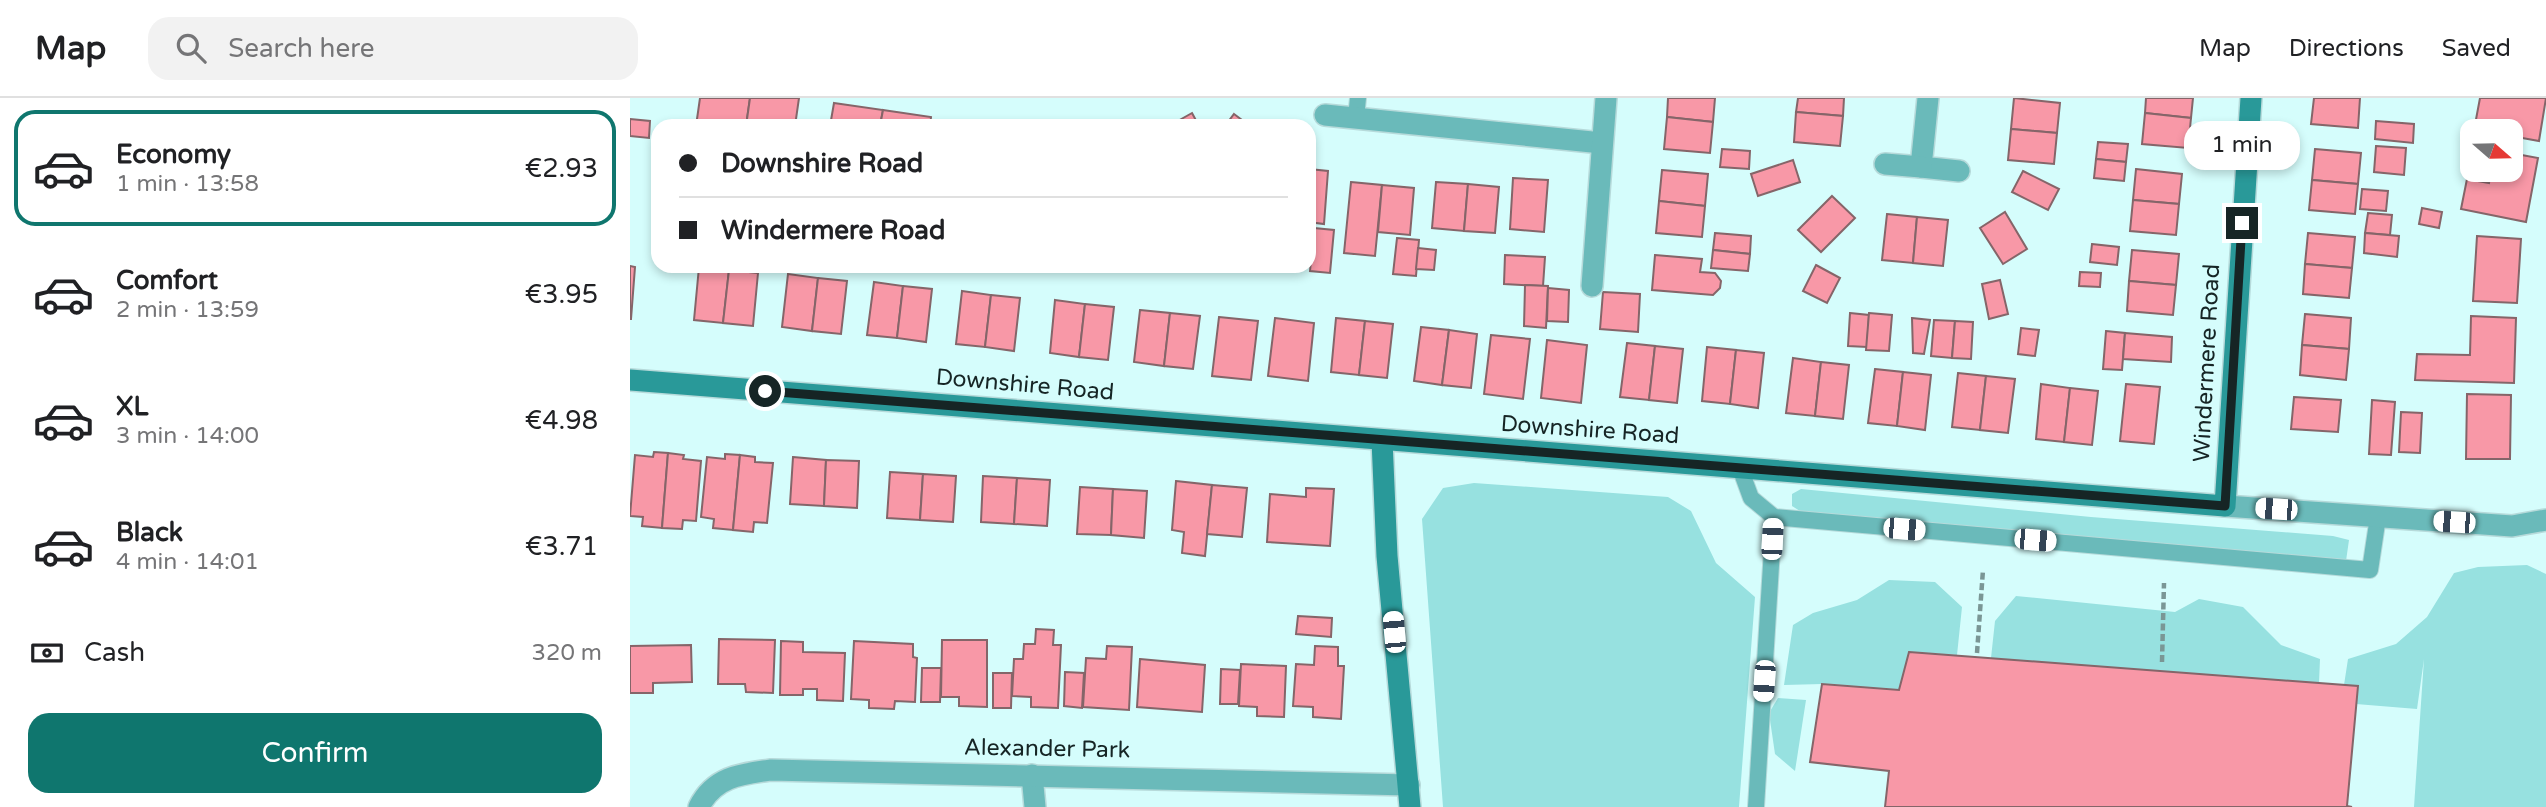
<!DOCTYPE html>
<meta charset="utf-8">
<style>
:root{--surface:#fff;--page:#f2f2f2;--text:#202124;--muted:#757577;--line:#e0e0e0;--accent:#0f766e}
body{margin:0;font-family:"Varela Round",sans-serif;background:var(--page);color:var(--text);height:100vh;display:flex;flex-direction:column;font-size:26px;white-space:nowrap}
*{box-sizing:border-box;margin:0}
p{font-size:23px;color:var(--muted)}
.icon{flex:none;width:38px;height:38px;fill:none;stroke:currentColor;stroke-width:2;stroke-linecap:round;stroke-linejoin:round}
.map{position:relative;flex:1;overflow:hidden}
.sheet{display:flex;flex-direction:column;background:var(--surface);width:630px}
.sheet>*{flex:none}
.hud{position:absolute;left:21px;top:21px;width:665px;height:154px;border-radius:21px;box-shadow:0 4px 10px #0003;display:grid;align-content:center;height:154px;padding:0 28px;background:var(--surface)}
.needle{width:46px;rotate:110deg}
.buttons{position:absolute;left:1830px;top:21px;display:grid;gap:14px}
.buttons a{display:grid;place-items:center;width:63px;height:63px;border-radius:14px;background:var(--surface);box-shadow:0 4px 10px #0003;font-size:35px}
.end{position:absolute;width:32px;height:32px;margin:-16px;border:9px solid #162525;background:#fff;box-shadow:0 0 0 4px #fff}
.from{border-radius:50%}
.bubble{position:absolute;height:49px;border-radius:21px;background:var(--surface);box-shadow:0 4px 10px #0003;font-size:23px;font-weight:600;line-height:49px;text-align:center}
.car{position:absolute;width:21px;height:42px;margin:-21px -10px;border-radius:9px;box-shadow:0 0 5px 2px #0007;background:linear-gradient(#fff 24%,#345 0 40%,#fff 0 76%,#345 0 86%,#fff 0)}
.hud b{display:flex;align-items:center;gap:24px;height:66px;font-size:26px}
.hud b+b{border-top:2px solid var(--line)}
.hud i{width:18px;height:18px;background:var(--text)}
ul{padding:12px 0 0;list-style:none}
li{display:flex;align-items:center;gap:21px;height:116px;margin:0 14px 10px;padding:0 14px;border:4px solid transparent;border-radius:21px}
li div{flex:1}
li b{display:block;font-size:26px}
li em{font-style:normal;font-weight:600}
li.active{border-color:var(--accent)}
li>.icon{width:63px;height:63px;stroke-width:1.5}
.pay{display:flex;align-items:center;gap:18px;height:77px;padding:0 28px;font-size:26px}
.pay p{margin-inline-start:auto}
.cta{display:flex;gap:14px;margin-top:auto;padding:14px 28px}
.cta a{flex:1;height:80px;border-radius:21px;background:var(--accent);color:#fff;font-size:28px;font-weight:600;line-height:80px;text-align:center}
header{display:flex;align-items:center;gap:42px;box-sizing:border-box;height:98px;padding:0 35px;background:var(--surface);border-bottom:2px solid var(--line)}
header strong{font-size:33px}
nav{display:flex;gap:38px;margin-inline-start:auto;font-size:24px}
.search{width:490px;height:63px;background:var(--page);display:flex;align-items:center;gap:18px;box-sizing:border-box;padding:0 24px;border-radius:21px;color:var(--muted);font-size:26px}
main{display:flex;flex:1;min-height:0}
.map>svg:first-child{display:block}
</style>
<header>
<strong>Map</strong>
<div class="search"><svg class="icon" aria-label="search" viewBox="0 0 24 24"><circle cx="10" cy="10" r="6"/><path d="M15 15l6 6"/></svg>Search here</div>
<nav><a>Map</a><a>Directions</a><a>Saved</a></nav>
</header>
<main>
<section class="sheet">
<ul>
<li class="active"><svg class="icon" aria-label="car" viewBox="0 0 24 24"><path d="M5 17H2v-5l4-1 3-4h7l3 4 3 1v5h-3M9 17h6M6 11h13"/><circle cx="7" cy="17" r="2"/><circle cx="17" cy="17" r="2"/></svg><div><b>Economy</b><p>1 min · 13:58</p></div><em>€2.93</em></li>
<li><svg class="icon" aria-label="car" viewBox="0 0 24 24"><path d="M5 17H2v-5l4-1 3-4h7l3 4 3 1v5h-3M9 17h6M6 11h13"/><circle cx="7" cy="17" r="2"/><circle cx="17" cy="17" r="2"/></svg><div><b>Comfort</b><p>2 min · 13:59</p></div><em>€3.95</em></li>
<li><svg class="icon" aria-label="car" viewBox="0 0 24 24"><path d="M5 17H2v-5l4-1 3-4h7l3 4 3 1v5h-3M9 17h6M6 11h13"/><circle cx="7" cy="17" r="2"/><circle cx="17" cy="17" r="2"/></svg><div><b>XL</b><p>3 min · 14:00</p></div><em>€4.98</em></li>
<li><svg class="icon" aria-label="car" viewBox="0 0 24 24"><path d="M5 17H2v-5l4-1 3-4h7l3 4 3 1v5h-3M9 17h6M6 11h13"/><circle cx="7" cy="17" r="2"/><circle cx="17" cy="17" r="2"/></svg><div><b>Black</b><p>4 min · 14:01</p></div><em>€3.71</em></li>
</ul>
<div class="pay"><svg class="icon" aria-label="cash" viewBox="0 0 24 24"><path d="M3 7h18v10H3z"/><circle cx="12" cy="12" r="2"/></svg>Cash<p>320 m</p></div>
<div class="cta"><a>Confirm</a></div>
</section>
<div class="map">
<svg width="1916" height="709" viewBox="0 0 1916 709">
<rect width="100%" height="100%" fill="#d5fdfc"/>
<!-- green -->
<g fill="#97e1e0">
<path d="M844,385L1038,399L1061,413L1086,465L1125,499L1109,709H813L792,421L813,390Z"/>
<path d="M1171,391L1461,419L1703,438L1719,442L1716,463L1173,415L1162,408V396Z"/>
<path d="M1897,467L1916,476V709H1784L1794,561L1787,611L1726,606L1728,588L1714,587L1718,561L1766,546L1797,519L1824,475L1848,469Z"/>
<path d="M1259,482L1305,484L1332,509L1327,557L1279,554L1269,592L1192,586L1154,587L1163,527L1183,515L1227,502Z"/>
<path d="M1386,498L1545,514L1569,501L1613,509L1651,547L1690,561L1689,585L1361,560L1365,523Z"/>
<path d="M1148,600L1176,602L1165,673L1145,656L1139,615Z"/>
</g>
<!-- building -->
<g fill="#f898a7" stroke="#856569" stroke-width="2">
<path d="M70,0H120L116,28H66Z"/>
<path d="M120,0H169L165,28H116Z"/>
<path d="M1038,0H1085L1083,24L1037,19Z"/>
<path d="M1168,0H1214L1213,18L1166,14Z"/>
<path d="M1384,0L1430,5L1427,35L1381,31Z"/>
<path d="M1516,0H1563L1561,20L1515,15Z"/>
<path d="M1684,0H1730L1728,30L1681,26Z"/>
<path d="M1850,0H1916L1909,43L1881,38V33L1844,32Z"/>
<path d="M204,5L253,12L250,28H200Z"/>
<path d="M253,12L301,19L300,28H250Z"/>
<path d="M1166,14L1213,18L1210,48L1164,44Z"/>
<path d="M562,15L569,28H539Z"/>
<path d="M1515,15L1561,20L1558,50L1512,46Z"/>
<path d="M604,16L620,28H595Z"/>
<path d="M1037,19L1083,24L1080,55L1034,51Z"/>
<path d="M0,21L20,23L19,40L0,38Z"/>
<path d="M1746,23L1784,26L1783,45L1745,41Z"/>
<path d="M1381,31L1427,35L1424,66L1378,62Z"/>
<path d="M1468,44L1498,46L1496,64L1466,61Z"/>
<path d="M1746,48L1776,50L1774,77L1744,74Z"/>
<path d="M1092,51L1120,53L1119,71L1090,69Z"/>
<path d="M1685,51L1731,55L1728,86L1682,82Z"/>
<path d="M1881,55L1908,60L1896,124L1831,111L1837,81L1859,85L1861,72H1881Z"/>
<path d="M1466,61L1496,64L1494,83L1464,80Z"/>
<path d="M1163,62L1170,84L1128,98L1121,76Z"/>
<path d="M679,71L698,73L694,126L679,124Z"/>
<path d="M1506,71L1552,76L1549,106L1503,102Z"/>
<path d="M1032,72L1078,76L1075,108L1029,103Z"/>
<path d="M1393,73L1429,91L1418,112L1382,94Z"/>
<path d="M883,80L918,82L914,134L880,131Z"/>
<path d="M1682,82L1728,86L1725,116L1679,112Z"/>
<path d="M721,84L752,87L745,158L714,155Z"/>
<path d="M806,84L838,86L834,133L802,130Z"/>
<path d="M838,86L869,89L865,135L834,133Z"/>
<path d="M752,87L784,90L780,137L748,134Z"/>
<path d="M1732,91L1758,93L1756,113L1730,111Z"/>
<path d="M1202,98L1225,120L1191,154L1168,132Z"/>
<path d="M1503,102L1549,106L1546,137L1500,133Z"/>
<path d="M1029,103L1075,108L1072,139L1026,135Z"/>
<path d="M1792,110L1812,114L1809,130L1789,126Z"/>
<path d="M1375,114L1397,151L1373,166L1350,130Z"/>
<path d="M1738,115L1762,117L1760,137L1735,135Z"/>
<path d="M1257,116L1287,119L1283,165L1252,162Z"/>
<path d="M1287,119L1318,122L1313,168L1283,165Z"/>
<path d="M684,130L704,132L700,175L680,173Z"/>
<path d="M1085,135L1121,138L1120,156L1083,152Z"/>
<path d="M1678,135L1725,139L1722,170L1675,166Z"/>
<path d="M1735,135L1769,138L1767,159L1734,155Z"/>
<path d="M1847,138L1891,141L1887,205L1843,203Z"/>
<path d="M767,140L789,142L786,178L763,176Z"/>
<path d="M1462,146L1489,149L1487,167L1460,164Z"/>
<path d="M788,150L806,152L804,172L786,171Z"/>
<path d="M1083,152L1120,156L1118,173L1081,170Z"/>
<path d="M1502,152L1549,156L1546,187L1499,183Z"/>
<path d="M875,157L915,159L913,188L874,186Z"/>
<path d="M1025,157L1072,161L1070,174L1085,175L1091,183L1090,190L1083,197L1022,192Z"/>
<path d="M1675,166L1722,170L1719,200L1673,196Z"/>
<path d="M1186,167L1210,180L1197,205L1173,193Z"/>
<path d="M0,168L5,169L1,221H0Z"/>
<path d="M69,169L99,172L93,225L64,222Z"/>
<path d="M99,172L128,175L123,228L93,225Z"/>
<path d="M1450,174L1471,175L1470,189L1449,188Z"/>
<path d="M158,176L188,180L182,233L152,229Z"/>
<path d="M188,180L217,183L211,236L182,233Z"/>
<path d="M1370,182L1378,216L1359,221L1352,186Z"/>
<path d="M1499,183L1546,187L1543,217L1497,213Z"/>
<path d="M244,184L273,188L267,240L237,237Z"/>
<path d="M895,187L918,188L916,230L894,228Z"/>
<path d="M273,188L302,191L296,244L267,240Z"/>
<path d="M918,190L939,192L938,224L917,223Z"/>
<path d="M332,193L361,197L355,249L326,246Z"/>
<path d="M973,194L1010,196L1008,234L970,231Z"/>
<path d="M361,197L390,200L384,253L355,249Z"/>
<path d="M425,202L455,206L449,259L420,255Z"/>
<path d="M455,206L484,209L478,262L449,259Z"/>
<path d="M510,212L540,215L534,268L504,264Z"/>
<path d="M540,215L570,218L563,271L534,268Z"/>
<path d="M1220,215L1239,217L1237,249L1218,248Z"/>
<path d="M1239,215L1262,217L1259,253L1236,252Z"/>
<path d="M1675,216L1721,220L1719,251L1672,247Z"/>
<path d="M1841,218L1886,220L1884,285L1785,282L1787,256L1840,257Z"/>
<path d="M589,219L628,223L621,282L582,278Z"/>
<path d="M645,220L684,225L678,283L638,278Z"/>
<path d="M706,220L735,223L729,277L701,274Z"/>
<path d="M1282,220L1300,222L1294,256L1283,255Z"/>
<path d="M1304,222L1325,223L1322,260L1301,258Z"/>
<path d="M735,223L763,226L757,280L729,277Z"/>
<path d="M1325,223L1343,224L1341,261L1322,260Z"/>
<path d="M791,229L819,232L812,287L784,283Z"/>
<path d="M1391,230L1409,232L1405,258L1388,256Z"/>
<path d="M819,232L847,236L841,290L812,287Z"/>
<path d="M1476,233L1495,235L1492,272L1473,271Z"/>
<path d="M1495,235L1542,239L1541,264L1493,261Z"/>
<path d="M861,237L900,241L893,301L854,296Z"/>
<path d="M917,242L957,247L951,305L911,300Z"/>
<path d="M997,245L1025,248L1019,302L990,299Z"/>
<path d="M1672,247L1719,251L1716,282L1670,277Z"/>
<path d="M1025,248L1053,251L1047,305L1019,302Z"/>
<path d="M1077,249L1106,252L1100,306L1072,303Z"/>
<path d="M1106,252L1134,255L1128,310L1100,306Z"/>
<path d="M1163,260L1191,264L1185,318L1156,315Z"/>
<path d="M1191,264L1219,267L1213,321L1185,318Z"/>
<path d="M1245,271L1273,274L1267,328L1238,325Z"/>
<path d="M1273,274L1301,277L1295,332L1267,328Z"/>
<path d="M1328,275L1356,278L1350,332L1322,329Z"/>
<path d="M1356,278L1385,281L1378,335L1350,332Z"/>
<path d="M1411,286L1440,290L1434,344L1406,341Z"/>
<path d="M1496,286L1530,289L1524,346L1490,343Z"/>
<path d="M1440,290L1468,293L1462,347L1434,344Z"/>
<path d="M1837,296L1881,297L1880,361H1836Z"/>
<path d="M1664,299L1711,302L1708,334L1661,331Z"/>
<path d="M1742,302L1765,304L1761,357L1739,356Z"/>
<path d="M1771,314L1792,315L1790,355L1769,354Z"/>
<path d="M24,354L38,355L32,430L12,428L13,419L0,418L5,357L23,359Z"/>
<path d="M38,355L54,357L53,361L71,363L66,423L53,422L52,431L32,430Z"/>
<path d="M95,356L110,357L103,432L83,430L84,421L71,419L77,359L95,361Z"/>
<path d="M110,357L125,359V364L143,365L137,425L124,424L123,434L103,432Z"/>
<path d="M163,359L196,362L194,408L160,406Z"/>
<path d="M196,362L229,363L227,410L194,408Z"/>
<path d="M260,374L293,376L290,422L257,420Z"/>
<path d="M293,376L326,378L323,424L290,422Z"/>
<path d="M353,378L387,380L384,426L351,424Z"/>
<path d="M387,380L420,382L417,428L384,426Z"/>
<path d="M546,383L582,387L575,458L552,455L554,434L542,432Z"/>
<path d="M582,387L617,390L612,439L577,436Z"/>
<path d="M450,389L483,391L481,437L447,436Z"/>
<path d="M676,390L704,391L700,448L637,444L640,396L676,399Z"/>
<path d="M483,391L517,393L514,440L481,437Z"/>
<path d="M668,518L702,520L701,539L666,536Z"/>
<path d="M406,531L424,532L423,547H431L428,610L401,609V599L382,598L384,561H393L394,546H405Z"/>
<path d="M89,541L145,542L143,595L116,594L115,586H88Z"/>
<path d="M312,542H357V609L329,608V599H311Z"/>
<path d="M151,543L173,544V554L215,555L213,603L187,602V591H173V597H150Z"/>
<path d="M224,543L283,546V559L287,560L285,604L265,603L264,611L239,610V602L221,601Z"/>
<path d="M61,547L62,584L23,585V595H0V548Z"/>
<path d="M477,548L502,549L499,612L453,609L456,560L476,561Z"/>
<path d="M685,548L708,549V568H714L711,621L683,619V609L663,608L666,566L684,567Z"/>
<path d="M1279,554L1728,588L1717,708L1722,709H1255L1259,673L1180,664L1192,586L1269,592Z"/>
<path d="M510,561L575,567L572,614L507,609Z"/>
<path d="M611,566L656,568L654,619L627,618V609L609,608Z"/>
<path d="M292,570H311L310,604H291Z"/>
<path d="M591,571L610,572L608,606H590Z"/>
<path d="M435,574L454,575L452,610L434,608Z"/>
<path d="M363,575H382L381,610H363Z"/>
</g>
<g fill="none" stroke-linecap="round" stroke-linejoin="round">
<defs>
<g id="lane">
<path d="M726,20L728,0"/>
<path d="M1110,370L1121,400L1144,419L1740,472L1748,419"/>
<path d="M1126,709L1144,419"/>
</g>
<g id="street">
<path d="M1298,0L1291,69L1329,73"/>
<path d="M695,17L972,45"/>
<path d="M1255,66L1291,69"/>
<path d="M962,188L976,0"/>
<path d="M1595,408L1882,428L1916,422"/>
<path d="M402,677L405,709"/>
<path d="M69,709C84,679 110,676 141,672L779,687"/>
</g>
<g id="secondary">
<path d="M0,282L1595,408L1621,0"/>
<path d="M752,342L757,458L780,709"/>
</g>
</defs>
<!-- lane casing -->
<use href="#lane" stroke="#b6dada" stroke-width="18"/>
<!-- street casing -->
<use href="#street" stroke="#b6dada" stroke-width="24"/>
<!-- secondary casing -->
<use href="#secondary" stroke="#b6dada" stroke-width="24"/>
<!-- path -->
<g stroke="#7a9695" stroke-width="4.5" stroke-dasharray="7 3.5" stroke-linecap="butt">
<path d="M1347,555L1353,472"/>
<path d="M1532,564L1534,485"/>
</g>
<!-- lane -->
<use href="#lane" stroke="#6ababa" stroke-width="16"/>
<!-- street -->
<use href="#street" stroke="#6ababa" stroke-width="21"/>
<!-- secondary -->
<use href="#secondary" stroke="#299999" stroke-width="21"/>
</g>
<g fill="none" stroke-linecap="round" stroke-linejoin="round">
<!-- route -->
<path stroke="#162525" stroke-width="9" d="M135,293L1595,408L1612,125"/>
</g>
<g text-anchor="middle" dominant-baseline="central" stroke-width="6" stroke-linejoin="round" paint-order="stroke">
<!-- street labels -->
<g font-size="23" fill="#162525" stroke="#d5fdfc">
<text transform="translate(1577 265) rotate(-87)">Windermere Road</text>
<text transform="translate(395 287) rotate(5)">Downshire Road</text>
<text transform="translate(960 332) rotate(4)">Downshire Road</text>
<text transform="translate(417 651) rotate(1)">Alexander Park</text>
</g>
</g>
</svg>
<div class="buttons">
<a><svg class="needle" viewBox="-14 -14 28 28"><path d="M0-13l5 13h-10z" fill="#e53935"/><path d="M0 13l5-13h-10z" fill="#757577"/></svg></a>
</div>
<i class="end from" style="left:135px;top:293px"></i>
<i class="end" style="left:1612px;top:125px"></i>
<div class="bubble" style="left:1554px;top:23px;width:116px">1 min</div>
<i class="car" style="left:1646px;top:411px;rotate:274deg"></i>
<i class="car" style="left:1824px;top:424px;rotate:274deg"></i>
<i class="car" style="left:1274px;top:431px;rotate:95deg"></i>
<i class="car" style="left:1142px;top:441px;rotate:3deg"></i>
<i class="car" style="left:1405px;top:442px;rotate:95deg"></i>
<i class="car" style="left:764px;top:534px;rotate:355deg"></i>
<i class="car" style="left:1134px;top:583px;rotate:184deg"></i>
<div class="hud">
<b><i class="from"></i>Downshire Road</b>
<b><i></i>Windermere Road</b>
</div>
</div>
</main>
